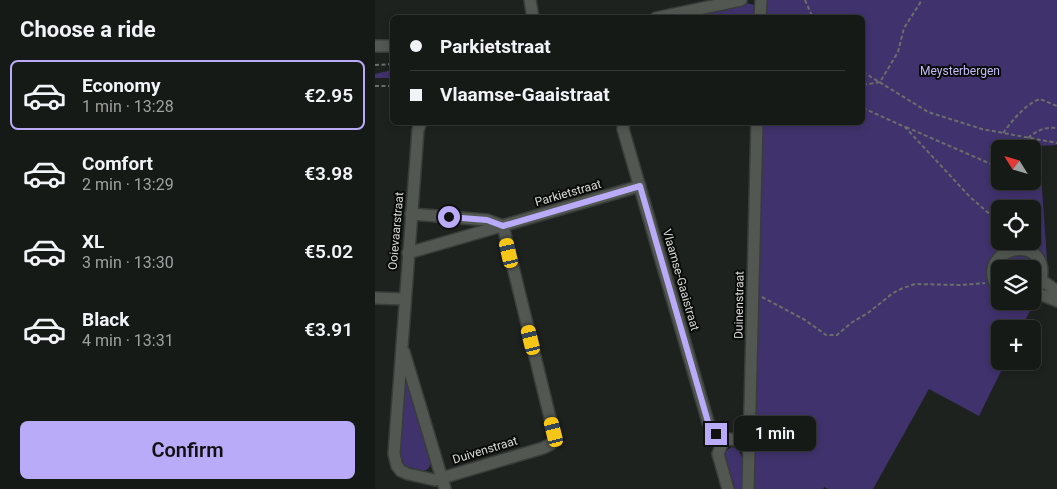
<!DOCTYPE html>
<meta charset="utf-8">
<style>
:root{--surface:#161a16;--page:#1f231f;--text:#f1f3f6;--muted:#9ea1a1;--line:#353835;--accent:#b9abf7}
body{margin:0;font-family:Roboto,sans-serif;background:var(--page);color:var(--text);height:100vh;display:flex;flex-direction:column;font-size:19px;white-space:nowrap}
*{box-sizing:border-box;margin:0}
p{font-size:16px;color:var(--muted)}
.icon{flex:none;width:28px;height:28px;fill:none;stroke:currentColor;stroke-width:2;stroke-linecap:round;stroke-linejoin:round}
.map{position:relative;flex:1;overflow:hidden}
.panel{display:flex;flex-direction:column;background:var(--surface);width:375px}
.panel>*{flex:none}
.guide{position:absolute;left:15px;top:15px;width:475px;height:110px;border-radius:8px;box-shadow:0 2px 8px #0003,0 0 0 1px var(--line);display:grid;align-content:center;height:110px;padding:0 20px;background:var(--surface)}
.needle{width:32px;rotate:307deg}
.tools{position:absolute;left:616px;top:140px;display:grid;gap:10px}
.tools a{display:grid;place-items:center;width:50px;height:50px;border-radius:8px;background:var(--surface);box-shadow:0 2px 8px #0003,0 0 0 1px var(--line);font-size:25px}
.end{position:absolute;width:22px;height:22px;margin:-11px;border:6px solid #b9abf7;background:#111;box-shadow:0 0 0 2px #111}
.from{border-radius:50%}
.bubble{position:absolute;height:35px;border-radius:8px;background:var(--surface);box-shadow:0 2px 8px #0003,0 0 0 1px var(--line);font-size:16px;font-weight:600;line-height:35px;text-align:center}
.car{position:absolute;width:15px;height:30px;margin:-15px -8px;border-radius:6px;box-shadow:0 0 4px 1px #0007;background:linear-gradient(#f5c518 24%,#345 0 40%,#f5c518 0 76%,#345 0 86%,#f5c518 0)}
.guide b{display:flex;align-items:center;gap:18px;height:48px;font-size:19px}
.guide b+b{border-top:1px solid var(--line)}
.guide i{width:12px;height:12px;background:var(--text)}
ul{padding:0;list-style:none}
li{display:flex;align-items:center;gap:15px;height:70px;margin:0 10px 8px;padding:0 10px;border:2px solid transparent;border-radius:8px}
li div{flex:1}
li b{display:block;font-size:19px}
li em{font-style:normal;font-weight:600}
li.current{border-color:var(--accent)}
li>.icon{width:45px;height:45px;stroke-width:1.5}
h2{padding:0 20px;font-size:22px;line-height:60px}
.cta{display:flex;gap:10px;margin-top:auto;padding:10px 20px}
.cta a{flex:1;height:58px;border-radius:8px;background:var(--accent);color:#111;font-size:20px;font-weight:600;line-height:58px;text-align:center}
main{display:flex;flex:1;min-height:0}
.map>svg:first-child{display:block}
</style>
<main>
<section class="panel">
<h2>Choose a ride</h2>
<ul>
<li class="current"><svg class="icon" aria-label="car" viewBox="0 0 24 24"><path d="M5 17H2v-5l4-1 3-4h7l3 4 3 1v5h-3M9 17h6M6 11h13"/><circle cx="7" cy="17" r="2"/><circle cx="17" cy="17" r="2"/></svg><div><b>Economy</b><p>1 min · 13:28</p></div><em>€2.95</em></li>
<li><svg class="icon" aria-label="car" viewBox="0 0 24 24"><path d="M5 17H2v-5l4-1 3-4h7l3 4 3 1v5h-3M9 17h6M6 11h13"/><circle cx="7" cy="17" r="2"/><circle cx="17" cy="17" r="2"/></svg><div><b>Comfort</b><p>2 min · 13:29</p></div><em>€3.98</em></li>
<li><svg class="icon" aria-label="car" viewBox="0 0 24 24"><path d="M5 17H2v-5l4-1 3-4h7l3 4 3 1v5h-3M9 17h6M6 11h13"/><circle cx="7" cy="17" r="2"/><circle cx="17" cy="17" r="2"/></svg><div><b>XL</b><p>3 min · 13:30</p></div><em>€5.02</em></li>
<li><svg class="icon" aria-label="car" viewBox="0 0 24 24"><path d="M5 17H2v-5l4-1 3-4h7l3 4 3 1v5h-3M9 17h6M6 11h13"/><circle cx="7" cy="17" r="2"/><circle cx="17" cy="17" r="2"/></svg><div><b>Black</b><p>4 min · 13:31</p></div><em>€3.91</em></li>
</ul>
<div class="cta"><a>Confirm</a></div>
</section>
<div class="map">
<svg width="682" height="489" viewBox="0 0 682 489">
<rect width="100%" height="100%" fill="#1e221e"/>
<!-- green -->
<g fill="#40326c" fill-rule="evenodd">
<path d="M391,0H682V145L664,146L673,274L646,329H625V361H631L604,416L554,389L498,489H453L449,487L448,489H379L382,299L388,123L488,122V18L391,17ZM625,149H658V181H625ZM625,209H658V241H625ZM625,269H658V301H625Z"/>
<path d="M371,3L379,5V17L310,18Z"/>
<path d="M17,70V78H0V74Z"/>
<path d="M32,376L56,461C55,476 39,471 28,467L22,455L29,377Z"/>
<path d="M357,447C373,451 367,476 367,489H358L350,457L351,451Z"/>
</g>
<g fill="none" stroke-linecap="round" stroke-linejoin="round">
<defs>
<g id="minor">
<path d="M155,0L158,18"/>
<path d="M281,18L366,0"/>
<path d="M385,18L386,0"/>
<path d="M0,46H18"/>
<path d="M46,122L43,130L19,454L22,466L26,471L33,474L60,480L168,448L176,444L180,438L128,226"/>
<path d="M249,122L248,129L333,422C343,441 355,440 375,440"/>
<path d="M36,214L112,220L128,226"/>
<path d="M33,253L265,186"/>
<path d="M666,280L682,291"/>
<path d="M625,291C595,253 666,230 667,272C667,281 664,287 658,293"/>
<path d="M659,292L682,301"/>
<path d="M0,298L29,299"/>
<path d="M29,352L70,489"/>
<path d="M349,439L343,454L353,489"/>
<path d="M373,489L382,122"/>
</g>
</defs>
<!-- minor casing -->
<use href="#minor" stroke="#393d39" stroke-width="14"/>
<!-- path -->
<g stroke="#6b6e6b" stroke-width="2" stroke-dasharray="4 2.5" stroke-linecap="butt">
<path d="M430,0L438,18"/>
<path d="M0,65L18,64"/>
<path d="M488,72L553,112L607,129L682,143"/>
<path d="M488,85L505,82L523,52L529,28L547,0"/>
<path d="M0,86H18"/>
<path d="M488,108L530,127L595,197L625,223"/>
<path d="M531,127L625,168"/>
<path d="M628,133C638,120 649,105 665,99L682,106"/>
<path d="M653,138C662,130 670,127 682,128"/>
<path d="M658,181L663,183"/>
<path d="M387,297L430,320L451,335H462L476,323L493,313L518,293L528,288L540,284L585,285L610,283"/>
</g>
<!-- minor -->
<use href="#minor" stroke="#525752" stroke-width="11"/>
</g>
<g fill="none" stroke-linecap="round" stroke-linejoin="round">
<!-- route -->
<path stroke="#b9abf7" stroke-width="6" d="M74,217L112,220L128,226L265,186L333,422L341,434"/>
</g>
<g text-anchor="middle" dominant-baseline="central" stroke-width="4" stroke-linejoin="round" paint-order="stroke">
<!-- park labels -->
<g font-size="12" fill="#c5baf9" stroke="#090b09">
<text x="585" y="71">Meysterbergen</text>
</g>
<!-- street labels -->
<g font-size="12" fill="#d6d9d6" stroke="#090b09">
<text transform="translate(193 193) rotate(-16)">Parkietstraat</text>
<text transform="translate(21 231) rotate(-85)">Ooievaarstraat</text>
<text transform="translate(306 280) rotate(74)">Vlaamse-Gaaistraat</text>
<text transform="translate(364 305) rotate(-89)">Duinenstraat</text>
<text transform="translate(110 450) rotate(-17)">Duivenstraat</text>
</g>
</g>
</svg>
<div class="tools">
<a><svg class="needle" viewBox="-14 -14 28 28"><path d="M0-13l5 13h-10z" fill="#e53935"/><path d="M0 13l5-13h-10z" fill="#9ea1a1"/></svg></a>
<a><svg class="icon" aria-label="locate" viewBox="0 0 24 24"><circle cx="12" cy="12" r="6"/><path d="M12 2v4M12 18v4M2 12h4M18 12h4"/></svg></a>
<a><svg class="icon" aria-label="layers" viewBox="0 0 24 24"><path d="M12 4l9 5-9 5-9-5zM3 14l9 5 9-5"/></svg></a>
<a>+</a>
</div>
<i class="end from" style="left:74px;top:217px"></i>
<i class="end" style="left:341px;top:434px"></i>
<div class="bubble" style="left:359px;top:416px;width:82px">1 min</div>
<i class="car" style="left:134px;top:253px;rotate:347deg"></i>
<i class="car" style="left:156px;top:340px;rotate:346deg"></i>
<i class="car" style="left:179px;top:432px;rotate:346deg"></i>
<div class="guide">
<b><i class="from"></i>Parkietstraat</b>
<b><i></i>Vlaamse-Gaaistraat</b>
</div>
</div>
</main>
